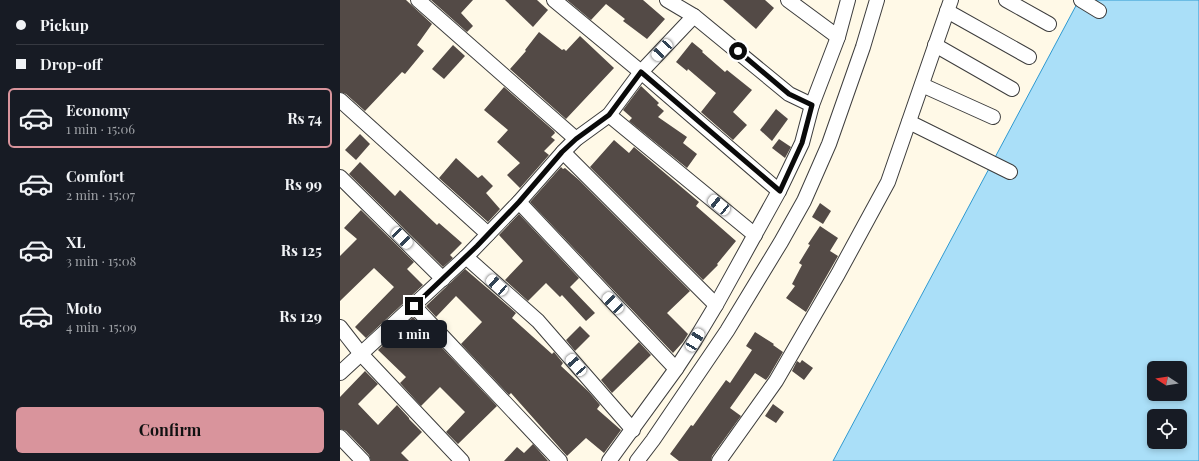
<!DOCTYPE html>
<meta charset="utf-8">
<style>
:root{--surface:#171b24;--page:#20242c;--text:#f1f3f6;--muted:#9ea1a6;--line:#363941;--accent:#d9949c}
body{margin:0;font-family:"Playfair Display",serif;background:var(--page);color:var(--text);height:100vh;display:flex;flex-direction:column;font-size:15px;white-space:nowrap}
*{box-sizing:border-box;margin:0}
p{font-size:13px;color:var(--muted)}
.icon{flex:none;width:22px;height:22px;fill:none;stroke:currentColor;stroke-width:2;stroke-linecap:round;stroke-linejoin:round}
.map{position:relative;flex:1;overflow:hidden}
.drawer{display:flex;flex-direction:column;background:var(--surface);width:340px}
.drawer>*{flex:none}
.top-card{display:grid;align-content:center;height:88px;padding:0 16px;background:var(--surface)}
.needle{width:26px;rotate:282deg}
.tools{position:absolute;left:807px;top:361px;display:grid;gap:8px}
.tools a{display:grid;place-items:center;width:40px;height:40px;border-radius:6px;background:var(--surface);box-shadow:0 2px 6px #0003;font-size:20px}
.end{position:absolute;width:18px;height:18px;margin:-9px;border:5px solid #0a0a0a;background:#fff;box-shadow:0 0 0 2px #fff}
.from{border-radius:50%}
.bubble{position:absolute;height:28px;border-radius:6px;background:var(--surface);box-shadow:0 2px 6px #0003;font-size:13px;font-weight:700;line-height:28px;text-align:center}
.car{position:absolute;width:12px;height:24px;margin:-12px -6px;border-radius:5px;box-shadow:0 0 3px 1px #0007;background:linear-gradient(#fff 24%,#345 0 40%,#fff 0 76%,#345 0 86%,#fff 0)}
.top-card b{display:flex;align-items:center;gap:14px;height:38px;font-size:15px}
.top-card b+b{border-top:1px solid var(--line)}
.top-card i{width:10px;height:10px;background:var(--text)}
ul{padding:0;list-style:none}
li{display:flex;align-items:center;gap:12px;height:60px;margin:0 8px 6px;padding:0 8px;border:2px solid transparent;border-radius:6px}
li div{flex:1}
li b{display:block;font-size:15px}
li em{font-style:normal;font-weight:700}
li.on{border-color:var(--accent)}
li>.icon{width:36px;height:36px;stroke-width:1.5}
.primary-button{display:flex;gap:8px;margin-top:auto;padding:8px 16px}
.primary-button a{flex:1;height:46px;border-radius:6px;background:var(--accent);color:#111;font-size:16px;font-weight:700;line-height:46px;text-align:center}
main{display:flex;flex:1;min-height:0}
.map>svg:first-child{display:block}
</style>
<main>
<section class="drawer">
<div class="top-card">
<b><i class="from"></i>Pickup</b>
<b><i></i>Drop-off</b>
</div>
<ul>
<li class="on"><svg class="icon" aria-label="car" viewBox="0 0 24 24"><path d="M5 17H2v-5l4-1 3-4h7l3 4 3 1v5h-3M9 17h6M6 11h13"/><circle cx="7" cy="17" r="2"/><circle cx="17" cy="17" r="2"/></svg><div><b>Economy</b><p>1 min · 15:06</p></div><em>Rs 74</em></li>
<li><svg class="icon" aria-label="car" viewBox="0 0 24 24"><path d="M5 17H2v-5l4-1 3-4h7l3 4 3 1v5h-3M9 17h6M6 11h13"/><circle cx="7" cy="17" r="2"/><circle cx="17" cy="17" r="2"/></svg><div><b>Comfort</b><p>2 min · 15:07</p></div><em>Rs 99</em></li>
<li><svg class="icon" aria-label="car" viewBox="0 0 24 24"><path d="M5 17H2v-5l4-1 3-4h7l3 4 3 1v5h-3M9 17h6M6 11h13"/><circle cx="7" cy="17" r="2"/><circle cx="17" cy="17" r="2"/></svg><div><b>XL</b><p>3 min · 15:08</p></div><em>Rs 125</em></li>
<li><svg class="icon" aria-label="car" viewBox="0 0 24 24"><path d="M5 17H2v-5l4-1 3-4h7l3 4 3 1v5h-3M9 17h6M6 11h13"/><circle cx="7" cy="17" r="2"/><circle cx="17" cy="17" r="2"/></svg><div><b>Moto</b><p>4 min · 15:09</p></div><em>Rs 129</em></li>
</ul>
<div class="primary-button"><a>Confirm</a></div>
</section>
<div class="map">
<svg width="859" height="461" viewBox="0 0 859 461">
<rect width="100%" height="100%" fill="#fff9e7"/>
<!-- water -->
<path fill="#aadff8" stroke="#2f99d0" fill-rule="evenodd" d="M739,0H859V461H493ZM814,368H840V394H814ZM814,416H840V442H814Z"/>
<!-- building -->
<g fill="#534a46">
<path d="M0,0H66L92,24L77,45L84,51L65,74L62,72L25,111L6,94L0,92Z"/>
<path d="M91,0H133L121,13L133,26L127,32Z"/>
<path d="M165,0H197L208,10L193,27Z"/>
<path d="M227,0H303L325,19L307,39L283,21L285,19L266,4L251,20Z"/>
<path d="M383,0H425L434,8L416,29Z"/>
<path d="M199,32L222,50L224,49L226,51L240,36L274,68L226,119L170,69L186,51L185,50Z"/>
<path d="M352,42L363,51L362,52L385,72L387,70L412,90L393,112L407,125L393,140L361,112L376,93L348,69L347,71L336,62Z"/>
<path d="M113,45L125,56L104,79L92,69Z"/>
<path d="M301,86L319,103L317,105L324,111L318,117L347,137L343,143L357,154L347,168L289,121L292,118L283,110Z"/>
<path d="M164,87L214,131L215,133L211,137L215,140L204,151L209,155L180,188L167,175L180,163L157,142L168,130L144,110Z"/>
<path d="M436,109L448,119L432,141L420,130Z"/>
<path d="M20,134L30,144L16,160L5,150Z"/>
<path d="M439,139L451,147L445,158L432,148Z"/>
<path d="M274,140L289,153L294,147L359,202L356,206L396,241L377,264L378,265L363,280L250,167Z"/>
<path d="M116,158L138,178L142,175L153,186L146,193L160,209L148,222L99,178Z"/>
<path d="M20,162L55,196L60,190L97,225L99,223L122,243L110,255L113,258L103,267L9,174Z"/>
<path d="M221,167L223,169L225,168L239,180L350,291L327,313L348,334L343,342L333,353L190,202Z"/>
<path d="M480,203L491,211L483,224L472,217Z"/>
<path d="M21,210L74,262L67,269L83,285L26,338L15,327L54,287L34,268L0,301V256L17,239L4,228Z"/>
<path d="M179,214L239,278L230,287L255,313L246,321L222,295L220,297L206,283L188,301L165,280L183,261L159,235Z"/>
<path d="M480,226L498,238L490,251L498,256L466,312L446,298L455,286L452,284L462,265L459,263L470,245L468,244Z"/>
<path d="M125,269L176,313L172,318L212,354L214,352L223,363L221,366L249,392L260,405L257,409L281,430L264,453L246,438L227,456L171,393L169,395L121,344L142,322L116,296L96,317L86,306Z"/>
<path d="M73,317L157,406L118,444L106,432L125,412L100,387L81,406L60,383L66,377L38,350Z"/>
<path d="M240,326L250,336L235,351L226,340Z"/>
<path d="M415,332L434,344L433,345L443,352L429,376L426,380L415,373L390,408L401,416L372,456L371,461H339L330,454L351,425L353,426L386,380L390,383L412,350L406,346Z"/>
<path d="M299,342L311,355L272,393L261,380Z"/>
<path d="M462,360L473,368L464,380L452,371L457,361L460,363Z"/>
<path d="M25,371L38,384L18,404L38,425L57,405L69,418V419L82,432L61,453L69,461H31L29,455L6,431L0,429V397Z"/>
<path d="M433,404L444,412L436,423L425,416Z"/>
<path d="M193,444L208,461H164L177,447L184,453Z"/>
</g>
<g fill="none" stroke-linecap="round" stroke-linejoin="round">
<defs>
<g id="street">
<path d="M78,0L236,139"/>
<path d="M214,0L301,72L354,16"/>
<path d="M327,0L354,16L449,94L472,105"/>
<path d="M448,0L498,37"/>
<path d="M666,0L709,24"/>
<path d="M741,0L759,11"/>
<path d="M607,11L689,57"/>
<path d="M595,45L672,89"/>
<path d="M582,85L653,117"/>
<path d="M0,100L148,234"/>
<path d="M269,115L415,235"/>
<path d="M569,122L670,172"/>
<path d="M223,152L236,139L269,115L301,72L439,191"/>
<path d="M0,177L103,279"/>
<path d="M179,202L336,369"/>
<path d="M126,257L198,321L293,430"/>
<path d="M74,306L220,461"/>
<path d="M0,327L21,354L122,461"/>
<path d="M0,373L126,257L179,202L223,152L376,305"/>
<path d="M0,437L23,461"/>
<path d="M269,461L336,369L355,340L376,305L439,191L462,143L472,105L498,37L508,0"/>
<path d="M297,461L313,440L387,331L441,242L464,201L489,144L523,47L537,0"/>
<path d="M379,461L436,381L498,274L548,182L611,0"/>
</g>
</defs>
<!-- street casing -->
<use href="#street" stroke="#3d3d3d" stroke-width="16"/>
<!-- street -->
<use href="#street" stroke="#fff" stroke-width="14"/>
</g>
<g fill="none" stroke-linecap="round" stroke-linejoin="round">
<!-- route -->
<path stroke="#0a0a0a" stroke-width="5" d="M74,306L137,246L179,202L222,152L236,139L269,115L301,72L440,191L462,143L472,105L449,94L398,51"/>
</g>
</svg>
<div class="tools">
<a><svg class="needle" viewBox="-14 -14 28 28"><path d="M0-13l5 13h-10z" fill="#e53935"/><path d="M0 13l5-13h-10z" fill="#9ea1a6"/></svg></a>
<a><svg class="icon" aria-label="locate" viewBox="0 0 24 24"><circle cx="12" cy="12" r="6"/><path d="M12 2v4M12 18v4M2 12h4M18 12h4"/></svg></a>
</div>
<i class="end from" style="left:398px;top:51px"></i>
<i class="end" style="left:74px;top:306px"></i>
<div class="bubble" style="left:41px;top:320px;width:66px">1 min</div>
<i class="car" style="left:322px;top:50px;rotate:223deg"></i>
<i class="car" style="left:379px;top:205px;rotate:309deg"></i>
<i class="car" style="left:62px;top:238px;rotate:135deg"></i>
<i class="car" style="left:157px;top:285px;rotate:312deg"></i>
<i class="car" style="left:273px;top:303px;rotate:316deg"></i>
<i class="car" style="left:355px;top:340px;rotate:31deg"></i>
<i class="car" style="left:236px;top:365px;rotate:319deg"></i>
</div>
</main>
